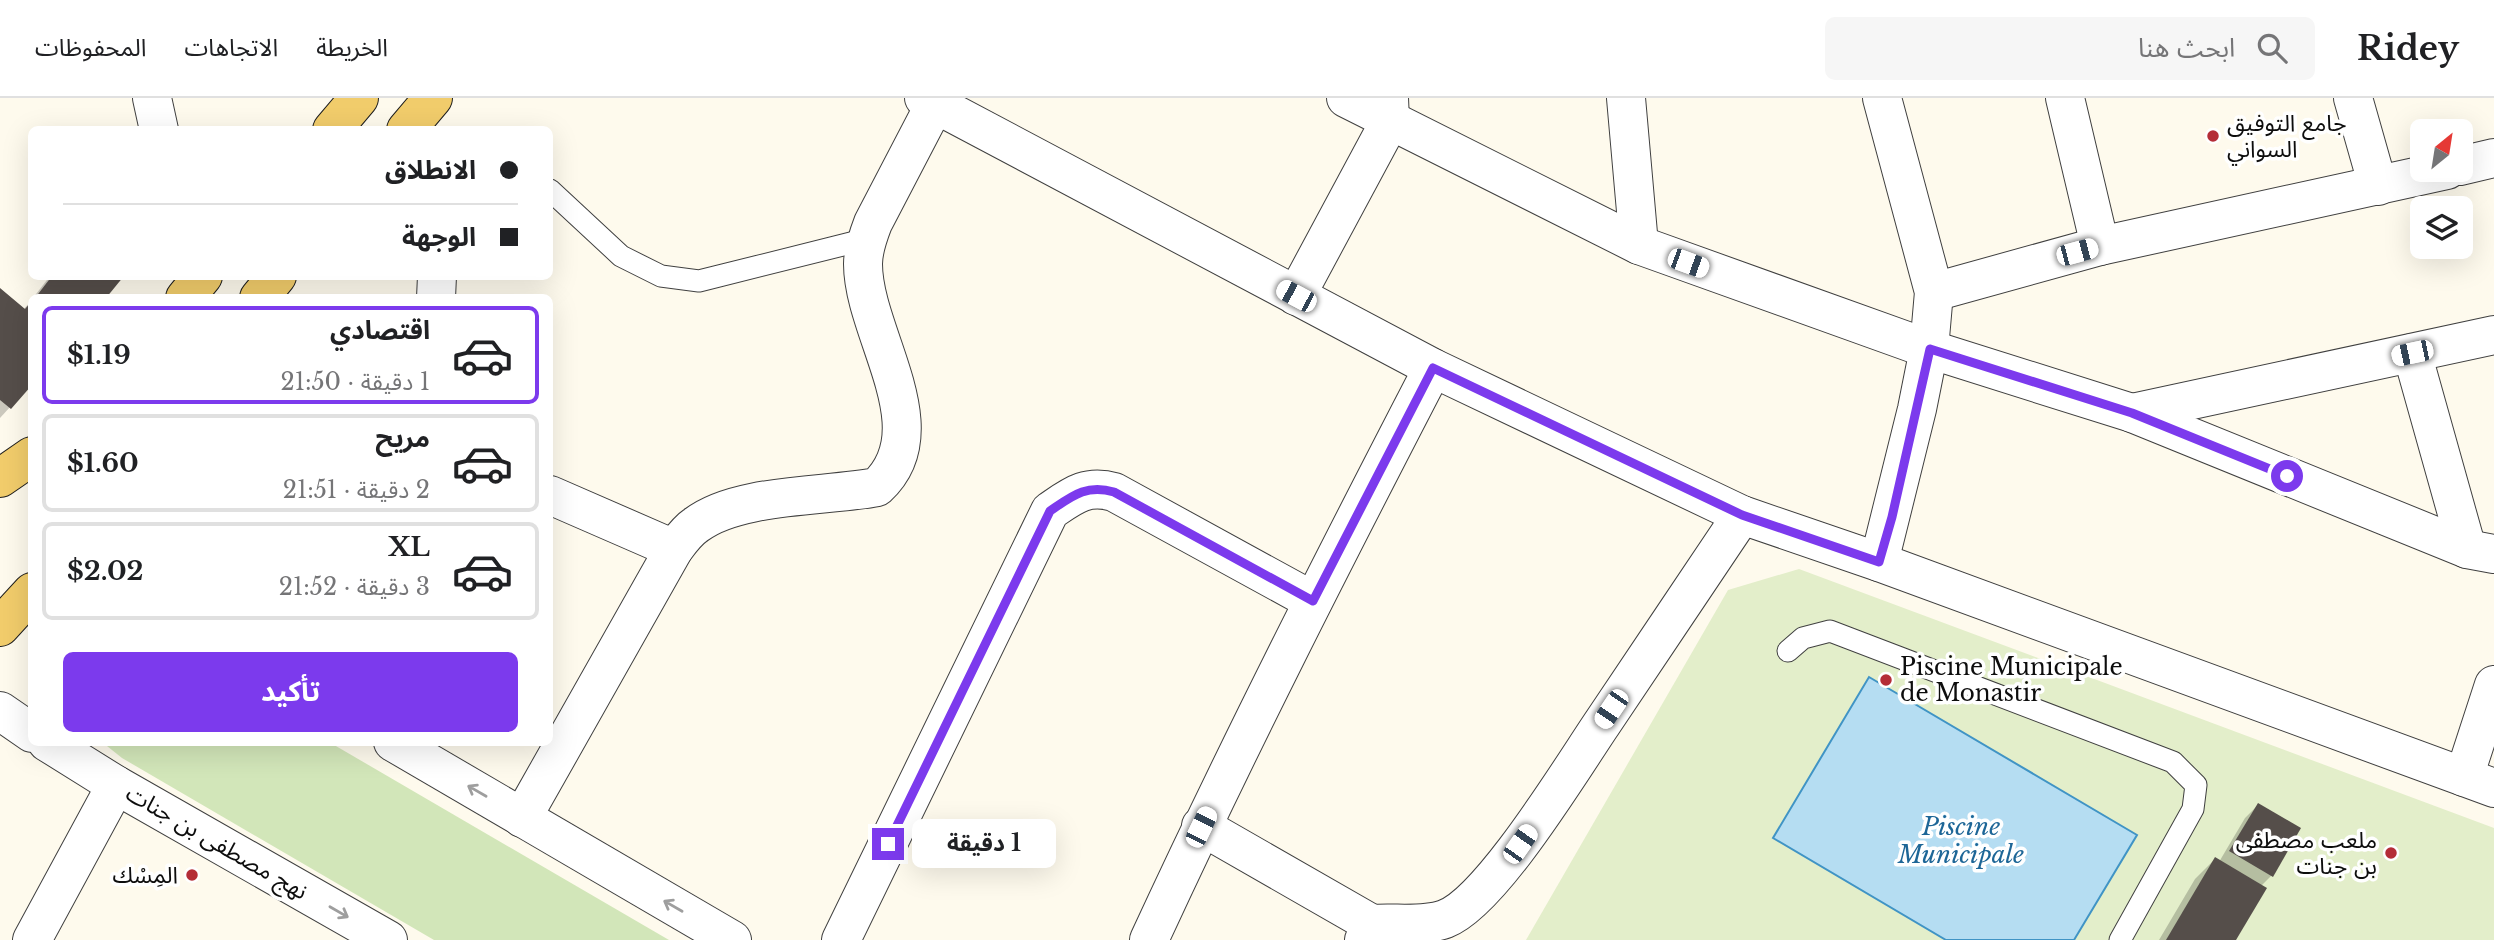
<!DOCTYPE html>
<html lang="ar">
<meta charset="utf-8">
<style>
:root{--surface:#fff;--page:#f6f6f6;--text:#202124;--muted:#757577;--line:#e0e0e0;--accent:#7c3aed}
body{margin:0;font-family:"Libre Baskerville","Noto Sans Arabic",serif;background:var(--page);color:var(--text);direction:rtl;height:100vh;display:flex;flex-direction:column;font-size:26px;white-space:nowrap}
*{box-sizing:border-box;margin:0}
p{font-size:23px;color:var(--muted)}
.icon{flex:none;width:38px;height:38px;fill:none;stroke:currentColor;stroke-width:2;stroke-linecap:round;stroke-linejoin:round}
.map{position:relative;flex:1;overflow:hidden;direction:ltr}
.side{position:absolute;left:28px;top:196px;width:525px;height:452px;display:flex;flex-direction:column;background:var(--surface);border-radius:10px;box-shadow:0 7px 28px #0002;direction:rtl}
.side>*{flex:none}
.guide{position:absolute;left:28px;top:28px;width:525px;height:154px;border-radius:10px;box-shadow:0 7px 28px #0002;direction:rtl;display:grid;align-content:center;height:154px;padding:0 35px;background:var(--surface)}
.needle{width:46px;rotate:30deg}
.buttons{position:absolute;left:2410px;top:21px;display:grid;gap:14px}
.buttons a{display:grid;place-items:center;width:63px;height:63px;border-radius:10px;background:var(--surface);box-shadow:0 7px 28px #0002;font-size:35px}
.end{position:absolute;width:32px;height:32px;margin:-16px;border:9px solid #7c3aed;background:#fff;box-shadow:0 0 0 4px #fff}
.from{border-radius:50%}
.bubble{position:absolute;height:49px;border-radius:10px;background:var(--surface);box-shadow:0 7px 28px #0002;font-size:23px;font-weight:700;line-height:49px;text-align:center;direction:rtl}
.car{position:absolute;width:21px;height:42px;margin:-21px -10px;border-radius:9px;box-shadow:0 0 5px 2px #0007;background:linear-gradient(#fff 24%,#345 0 40%,#fff 0 76%,#345 0 86%,#fff 0)}
.guide b{display:flex;align-items:center;gap:24px;height:66px;font-size:26px}
.guide b+b{border-top:2px solid var(--line)}
.guide i{width:18px;height:18px;background:var(--text)}
ul{padding:12px 0 0;list-style:none}
li{display:flex;align-items:center;gap:21px;height:98px;margin:0 14px 10px;padding:0 21px;border:4px solid var(--line);border-radius:10px}
li div{flex:1}
li b{display:block;font-size:26px}
li em{font-style:normal;font-weight:700}
li.selected{border-color:var(--accent)}
li>.icon{width:63px;height:63px;stroke-width:1.5}
.primary-button{display:flex;gap:14px;margin-top:auto;padding:14px 35px}
.primary-button a{flex:1;height:80px;border-radius:10px;background:var(--accent);color:#fff;font-size:28px;font-weight:700;line-height:80px;text-align:center}
header{display:flex;align-items:center;gap:42px;box-sizing:border-box;height:98px;padding:0 35px;background:var(--surface);border-bottom:2px solid var(--line)}
header strong{font-size:33px}
nav{display:flex;gap:38px;margin-inline-start:auto;font-size:24px}
.search{width:490px;height:63px;background:var(--page);display:flex;align-items:center;gap:18px;box-sizing:border-box;padding:0 24px;border-radius:10px;color:var(--muted);font-size:26px}
.map>svg:first-child{display:block}
</style>
<header>
<strong>Ridey</strong>
<div class="search"><svg class="icon" aria-label="search" viewBox="0 0 24 24"><circle cx="10" cy="10" r="6"/><path d="M15 15l6 6"/></svg>ابحث هنا</div>
<nav><a>الخريطة</a><a>الاتجاهات</a><a>المحفوظات</a></nav>
</header>
<div class="map">
<svg width="2494" height="842" viewBox="0 0 2494 842">
<rect width="100%" height="100%" fill="#fefaed"/>
<!-- green -->
<path fill="#d2e6b9" d="M102,644H329L669,842H434L122,660Z"/>
<!-- pitch -->
<path fill="#e3eeca" d="M1799,471L2494,730V842H1526L1728,492Z"/>
<!-- water -->
<path fill="#b5ddf2" stroke="#4094c5" stroke-width="2" d="M1869,579L2137,737L2074,842H1946L1773,740Z"/>
<!-- shadow -->
<g fill="#0003">
<path d="M50,178H121L104,200H33Z"/>
<path d="M0,193L23,212L32,202V285L0,320Z"/>
<path d="M2258,707L2299,731L2271,778L2261,788L2234,842H2159L2195,781L2215,761L2219,764L2245,720Z"/>
</g>
<!-- building -->
<g fill="#554e4a">
<path d="M52,178H124L106,200H35Z"/>
<path d="M0,190L25,211L32,203V287L11,311L0,302Z"/>
<path d="M2258,705L2301,730L2273,779L2229,753Z"/>
<path d="M2215,759L2267,790L2236,842H2166Z"/>
</g>
<g fill="none" stroke-linecap="round" stroke-linejoin="round">
<defs>
<g id="service">
<path d="M550,92L621,158L661,178L699,183L867,141"/>
<path d="M1788,553L1803,540L1830,533L2173,664L2196,687L2193,711L2120,842"/>
</g>
<g id="minor">
<path d="M152,0L159,32"/>
<path d="M924,0L1433,270L1742,417L1879,464L2494,690"/>
<path d="M1346,0L1639,147L1929,251L2132,315L2467,451L2494,456"/>
<path d="M1626,0L1639,147"/>
<path d="M2065,0L2100,148"/>
<path d="M2353,0L2378,88"/>
<path d="M2460,68L2494,60"/>
<path d="M1934,194L2100,148L2447,72"/>
<path d="M1296,198L1390,23L1389,0"/>
<path d="M436,200L437,178"/>
<path d="M2412,255L2467,451"/>
<path d="M2132,315L2494,237"/>
<path d="M550,397L674,451"/>
<path d="M1879,464L1917,311L1929,251L1934,194L1882,0"/>
<path d="M0,613L32,635"/>
<path d="M47,644L116,687L388,842"/>
<path d="M393,644L732,842"/>
<path d="M2464,679L2494,587"/>
<path d="M522,720L674,451C680,443 687,433 696,427C738,395 826,399 877,389C940,331 863,236 863,166C863,152 868,138 873,125L935,6"/>
<path d="M1201,728L1372,826"/>
<path d="M32,842L116,687"/>
<path d="M841,842L1050,413C1072,398 1086,386 1114,394L1313,503"/>
<path d="M1149,842C1238,649 1335,459 1433,270"/>
<path d="M1364,842L1372,826C1394,824 1424,829 1445,821C1491,804 1573,668 1603,624C1649,555 1696,486 1742,417"/>
</g>
<g id="primary">
<path d="M332,32L359,0"/>
<path d="M406,32L433,0"/>
<path d="M185,200L203,178"/>
<path d="M259,200L277,178"/>
<path d="M0,380L32,358"/>
<path d="M0,529L32,494"/>
</g>
</defs>
<!-- service casing -->
<use href="#service" stroke="#404040" stroke-width="23"/>
<!-- minor casing -->
<use href="#minor" stroke="#404040" stroke-width="40"/>
<!-- primary casing -->
<use href="#primary" stroke="#1e1e1e" stroke-width="40"/>
<!-- service -->
<use href="#service" stroke="#fff" stroke-width="21"/>
<!-- minor -->
<use href="#minor" stroke="#fff" stroke-width="38"/>
<!-- primary -->
<use href="#primary" stroke="#f1cc6b" stroke-width="38"/>
</g>
<!-- one-way arrows -->
<defs><path id="oneway-shaft" d="M-6 0H5M1.5-3L5.5 0L1.5 3" fill="none" stroke-width="1.6" stroke-linecap="round" stroke-linejoin="round" transform="scale(1.75)"/></defs>
<g stroke="#9e9e9e">
<use href="#oneway-shaft" transform="translate(477 693) rotate(-150)"/>
<use href="#oneway-shaft" transform="translate(673 808) rotate(-150)"/>
<use href="#oneway-shaft" transform="translate(339 814) rotate(30)"/>
</g>
<g fill="none" stroke-linecap="round" stroke-linejoin="round">
<!-- route -->
<path stroke="#7c3aed" stroke-width="9" d="M888,746L1050,413C1072,398 1086,386 1114,394L1313,503L1433,270L1742,417L1879,464L1892,419L1930,251L2132,315L2287,378"/>
</g>
<!-- markers -->
<g fill="#b42d37" stroke="#fff" stroke-width="2.5">
<circle cx="2213" cy="38" r="7"/>
<circle cx="1886" cy="582" r="7"/>
<circle cx="2391" cy="755" r="7"/>
<circle cx="192" cy="777" r="7"/>
</g>
<g text-anchor="middle" dominant-baseline="central" stroke-width="7" stroke-linejoin="round" paint-order="stroke">
<!-- poi labels -->
<g font-size="23" fill="#0d0d0d" stroke="#fff" text-anchor="start">
<text x="2227" y="25">جامع التوفيق<tspan x="2227" dy="26">السواني</tspan></text>
<text x="1900" y="569">Piscine Municipale<tspan x="1900" dy="26">de Monastir</tspan></text>
<text x="2377" y="742" text-anchor="end">ملعب مصطفى<tspan x="2377" dy="26">بن جنات</tspan></text>
<text x="178" y="777" text-anchor="end">المِسْك</text>
</g>
<!-- street labels -->
<g font-size="23" fill="#0d0d0d" stroke="#fff">
<text transform="translate(217 744) rotate(30)">نهج مصطفى بن جنات</text>
</g>
<!-- water labels -->
<g font-size="24" font-style="italic" fill="#1d6697" stroke="#fff">
<text x="1961" y="728">Piscine<tspan x="1961" dy="28">Municipale</tspan></text>
</g>
</g>
</svg>
<div class="buttons">
<a><svg class="needle" viewBox="-14 -14 28 28"><path d="M0-13l5 13h-10z" fill="#e53935"/><path d="M0 13l5-13h-10z" fill="#757577"/></svg></a>
<a><svg class="icon" aria-label="layers" viewBox="0 0 24 24"><path d="M12 4l9 5-9 5-9-5zM3 14l9 5 9-5"/></svg></a>
</div>
<i class="end from" style="left:2287px;top:378px"></i>
<i class="end" style="left:888px;top:746px"></i>
<div class="bubble" style="left:912px;top:721px;width:144px">1 دقيقة</div>
<i class="car" style="left:2077px;top:154px;rotate:75deg"></i>
<i class="car" style="left:1688px;top:165px;rotate:110deg"></i>
<i class="car" style="left:1296px;top:198px;rotate:298deg"></i>
<i class="car" style="left:2412px;top:255px;rotate:258deg"></i>
<i class="car" style="left:1611px;top:611px;rotate:214deg"></i>
<i class="car" style="left:1201px;top:729px;rotate:26deg"></i>
<i class="car" style="left:1520px;top:746px;rotate:35deg"></i>
<div class="guide">
<b><i class="from"></i>الانطلاق</b>
<b><i></i>الوجهة</b>
</div>
<section class="side">
<ul>
<li class="selected"><svg class="icon" aria-label="car" viewBox="0 0 24 24"><path d="M5 17H2v-5l4-1 3-4h7l3 4 3 1v5h-3M9 17h6M6 11h13"/><circle cx="7" cy="17" r="2"/><circle cx="17" cy="17" r="2"/></svg><div><b>اقتصادي</b><p>1 دقيقة · 21:50</p></div><em>$1.19</em></li>
<li><svg class="icon" aria-label="car" viewBox="0 0 24 24"><path d="M5 17H2v-5l4-1 3-4h7l3 4 3 1v5h-3M9 17h6M6 11h13"/><circle cx="7" cy="17" r="2"/><circle cx="17" cy="17" r="2"/></svg><div><b>مريح</b><p>2 دقيقة · 21:51</p></div><em>$1.60</em></li>
<li><svg class="icon" aria-label="car" viewBox="0 0 24 24"><path d="M5 17H2v-5l4-1 3-4h7l3 4 3 1v5h-3M9 17h6M6 11h13"/><circle cx="7" cy="17" r="2"/><circle cx="17" cy="17" r="2"/></svg><div><b>XL</b><p>3 دقيقة · 21:52</p></div><em>$2.02</em></li>
</ul>
<div class="primary-button"><a>تأكيد</a></div>
</section>
</div>
